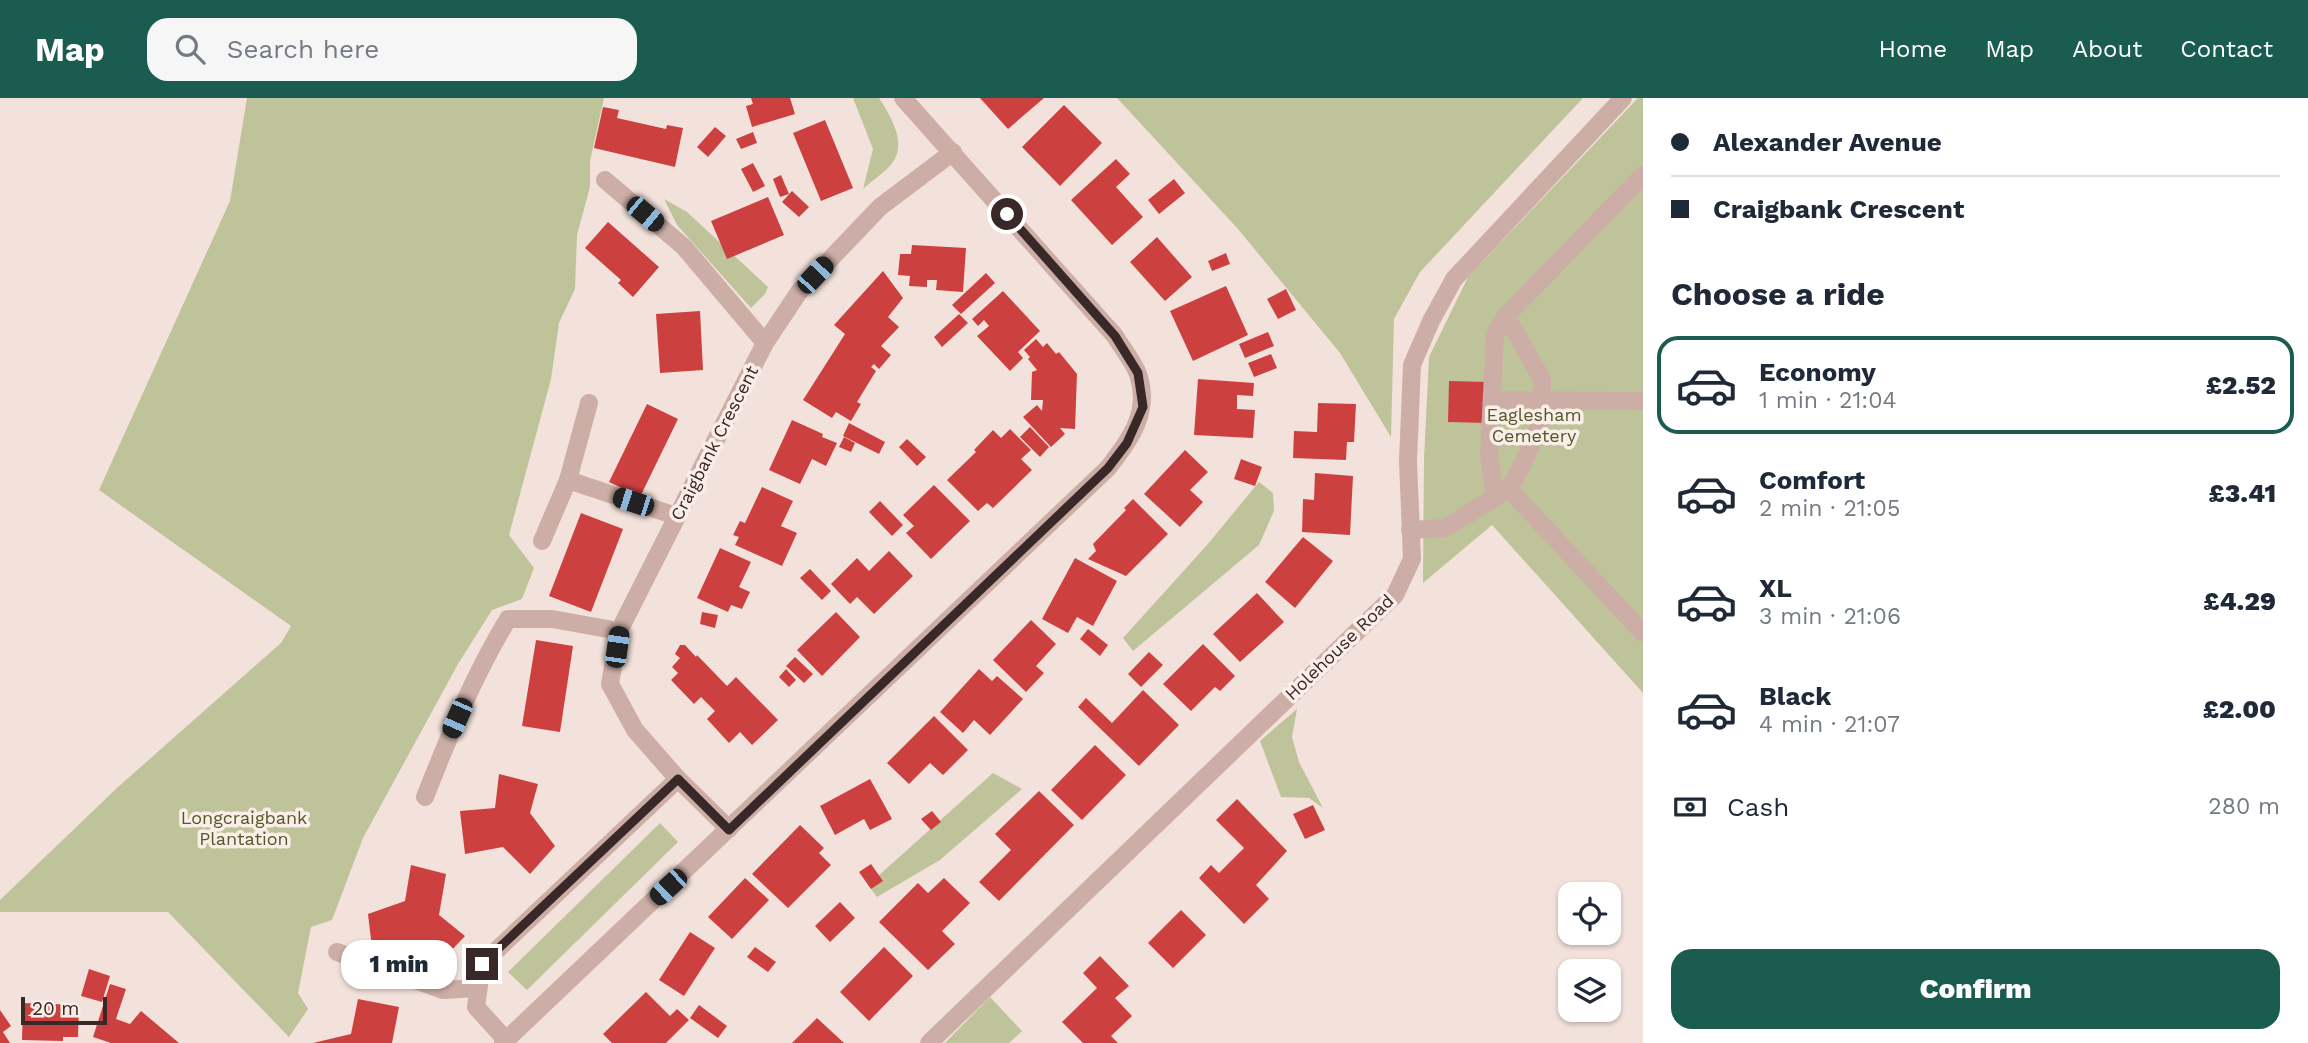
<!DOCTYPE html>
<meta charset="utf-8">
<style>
:root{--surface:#fff;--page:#f6f6f7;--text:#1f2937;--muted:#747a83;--line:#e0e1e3;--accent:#1b5c50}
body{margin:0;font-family:"Work Sans",sans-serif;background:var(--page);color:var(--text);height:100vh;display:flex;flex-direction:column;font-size:26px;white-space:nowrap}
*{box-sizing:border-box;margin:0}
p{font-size:23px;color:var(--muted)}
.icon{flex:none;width:38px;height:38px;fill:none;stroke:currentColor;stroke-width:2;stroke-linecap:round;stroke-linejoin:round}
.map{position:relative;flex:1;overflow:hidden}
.sheet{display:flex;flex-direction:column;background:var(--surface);width:665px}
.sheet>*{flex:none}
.hud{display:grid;align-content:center;height:154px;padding:0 28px;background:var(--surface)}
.fabs{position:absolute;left:1558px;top:784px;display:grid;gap:14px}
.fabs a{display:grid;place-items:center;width:63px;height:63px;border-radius:14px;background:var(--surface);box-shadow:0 2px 5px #0004;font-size:35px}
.scale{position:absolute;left:21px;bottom:18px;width:86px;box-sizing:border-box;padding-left:7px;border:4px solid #382928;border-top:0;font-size:19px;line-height:24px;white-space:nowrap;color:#382928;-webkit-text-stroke:5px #fbeee8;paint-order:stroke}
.end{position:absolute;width:32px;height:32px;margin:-16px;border:9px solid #382928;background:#fff;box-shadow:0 0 0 4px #fff}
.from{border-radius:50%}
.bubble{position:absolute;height:49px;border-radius:21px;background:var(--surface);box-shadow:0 2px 5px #0004;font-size:23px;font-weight:800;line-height:49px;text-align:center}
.car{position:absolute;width:21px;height:42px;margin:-21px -10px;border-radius:9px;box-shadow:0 0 5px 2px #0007;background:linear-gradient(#222 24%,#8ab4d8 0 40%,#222 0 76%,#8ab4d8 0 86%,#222 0)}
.hud b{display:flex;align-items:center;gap:24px;height:66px;font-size:26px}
.hud b+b{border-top:2px solid var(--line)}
.hud i{width:18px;height:18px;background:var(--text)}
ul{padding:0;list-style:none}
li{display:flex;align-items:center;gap:21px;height:98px;margin:0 14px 10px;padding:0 14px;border:4px solid transparent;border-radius:21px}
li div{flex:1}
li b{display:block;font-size:26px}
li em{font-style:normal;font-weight:800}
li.on{border-color:var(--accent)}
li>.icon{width:63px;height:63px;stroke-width:1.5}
h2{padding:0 28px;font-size:32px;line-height:84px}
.pay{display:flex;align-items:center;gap:18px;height:77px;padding:0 28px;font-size:26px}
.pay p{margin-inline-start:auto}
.cta{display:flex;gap:14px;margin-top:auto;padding:14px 28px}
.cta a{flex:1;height:80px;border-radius:21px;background:var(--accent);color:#fff;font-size:28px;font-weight:800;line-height:80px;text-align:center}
header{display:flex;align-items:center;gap:42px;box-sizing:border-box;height:98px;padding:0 35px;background:var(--accent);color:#fff}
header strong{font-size:33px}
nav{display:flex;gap:38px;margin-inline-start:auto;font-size:24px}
.search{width:490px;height:63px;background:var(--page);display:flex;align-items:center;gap:18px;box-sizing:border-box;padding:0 24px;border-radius:21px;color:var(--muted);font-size:26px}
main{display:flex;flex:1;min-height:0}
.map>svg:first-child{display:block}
</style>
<header>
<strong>Map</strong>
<div class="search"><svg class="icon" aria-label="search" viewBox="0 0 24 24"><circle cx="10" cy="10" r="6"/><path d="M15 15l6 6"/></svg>Search here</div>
<nav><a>Home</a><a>Map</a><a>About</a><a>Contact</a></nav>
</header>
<main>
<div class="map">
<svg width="1643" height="945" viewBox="0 0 1643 945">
<rect width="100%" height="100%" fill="#f3e2db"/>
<!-- green -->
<g fill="#bfc39a">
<path d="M247,0H604L590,63V89L577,137L575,191L559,225L551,281L509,437L534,470L522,501L492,512L458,566L363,740L332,822L311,829L298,895L308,911L289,939L168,814H0V802L118,689L281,545L291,528L99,392L230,103Z"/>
<path d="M853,0H879C890,17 907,44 893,64C886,74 872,82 863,91L873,51Z"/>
<path d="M1117,0H1583L1420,174L1394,221L1391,339L1340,255L1238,131Z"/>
<path d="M1638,0H1643V595L1492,427L1423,485L1424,361L1429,259L1468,179Z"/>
<path d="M664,101L687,114L768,189L765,196L751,210L677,127Z"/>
<path d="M1259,384L1273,395L1274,413L1259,447L1133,553L1123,540L1207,447Z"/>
<path d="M1297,611L1292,639L1299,664L1323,710L1309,700L1281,699L1260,643Z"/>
<path d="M993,675L1022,691L940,762L877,799L868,787Z"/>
<path d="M660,725L678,744L527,892L508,874Z"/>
<path d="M990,899L1022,933L1009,945H945Z"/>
</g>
<!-- building -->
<g fill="#cd4040">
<path d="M751,0H790L795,16L752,29L746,8L753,6Z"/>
<path d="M980,0H1044L1008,31Z"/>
<path d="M1064,7L1102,45L1060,88L1022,49Z"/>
<path d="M603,9L619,12L617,20L666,31L667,27L683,30L675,69L594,50Z"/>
<path d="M825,22L853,90L821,103L793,35Z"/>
<path d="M715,29L726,38L708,59L697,49Z"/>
<path d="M753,34L757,45L741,51L736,41Z"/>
<path d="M1116,61L1130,76L1116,89L1143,119L1112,147L1071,102Z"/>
<path d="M753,65L765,88L753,94L741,71Z"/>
<path d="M781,77L789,96L780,99L773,81Z"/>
<path d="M1174,81L1185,95L1159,116L1148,102Z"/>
<path d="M792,93L809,109L799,119L782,104Z"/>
<path d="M768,99L784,137L727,161L711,123Z"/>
<path d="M608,124L659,169L633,199L618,185L621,182L585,150Z"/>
<path d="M1157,139L1192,179L1165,203L1130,164Z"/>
<path d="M912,147L966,150L963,194L936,192L937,182H927V189L909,188L910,178L898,177L900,156H911Z"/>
<path d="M1226,155L1230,166L1212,173L1208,163Z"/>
<path d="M883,173L903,200L888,219L899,229L881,248L891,257L879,271L874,266L871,269L876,273L857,304L861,306L851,323L836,314L832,320L803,302L845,236L834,227Z"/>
<path d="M986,175L995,185L961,216L952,207Z"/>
<path d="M1226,188L1248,237L1193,263L1170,213Z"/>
<path d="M1286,191L1296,212L1278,221L1267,201Z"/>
<path d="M1003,193L1040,233L1018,254L1023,260L1010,273L977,238L989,228L984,222L978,228L972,221Z"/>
<path d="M700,213L703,272L660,275L656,216Z"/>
<path d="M959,216L968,225L942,249L934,239Z"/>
<path d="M1268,234L1274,248L1245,260L1239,246Z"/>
<path d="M1036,241L1043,249L1047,245L1056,256L1059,254L1077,276L1075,331L1060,330L1065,336L1051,349L1023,319L1037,307L1042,313L1043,302H1031L1032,274L1037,272L1028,261L1030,259L1024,252Z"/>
<path d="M1271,256L1277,270L1254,279L1248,265Z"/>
<path d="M1198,281L1254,285L1253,298L1237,297V311L1255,312L1253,340L1194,337Z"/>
<path d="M1449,283L1489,284L1488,325L1448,324Z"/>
<path d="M1318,305L1356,306L1354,344H1347L1346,362L1293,360L1294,333L1317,334Z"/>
<path d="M647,306L678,321L640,399L609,384Z"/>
<path d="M792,322L823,336L822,339L837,345L826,368L812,361L800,386L769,372Z"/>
<path d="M849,325L885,344L879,356L843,338Z"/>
<path d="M1030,329L1049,349L1040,359L1020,339Z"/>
<path d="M1010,331L1031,352L1021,361L1032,372L993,410L987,405L978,413L947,382L976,354L974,352L993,332L1001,340Z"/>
<path d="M844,339L855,345L851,354L839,349Z"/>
<path d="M907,341L926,359L917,368L899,349Z"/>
<path d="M1185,352L1208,374L1190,392L1203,404L1180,429L1144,396Z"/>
<path d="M1241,361L1262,369L1255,388L1234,381Z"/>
<path d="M1315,375L1353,378L1350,437L1302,434L1303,401L1314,402Z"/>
<path d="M934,387L970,423L931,461L906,435L914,428L903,417Z"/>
<path d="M762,389L793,403L781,428L797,435L782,468L735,447L739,439L733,437L740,423L745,425Z"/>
<path d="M1133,401L1168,436L1126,478L1088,461L1096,453L1093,446L1126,412L1124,410Z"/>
<path d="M880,403L903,427L892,438L869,414Z"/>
<path d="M581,415L623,431L591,514L549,498Z"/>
<path d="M1303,439L1333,463L1295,510L1265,484Z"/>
<path d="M720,450L751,464L739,489L750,494L742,511L731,507L728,514L697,500Z"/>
<path d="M889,453L913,478L874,516L857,499L850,506L831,486L857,460L869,473Z"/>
<path d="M1075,460L1117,483L1093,528L1077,519L1068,535L1042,521Z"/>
<path d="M810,471L831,493L822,502L800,480Z"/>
<path d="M1257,495L1284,524L1240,564L1213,536Z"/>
<path d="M702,514L718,517L715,530L700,526Z"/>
<path d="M836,514L860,539L822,578L797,552Z"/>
<path d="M1031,522L1056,546L1036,568L1044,575L1026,594L993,562Z"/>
<path d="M1088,531L1108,547L1100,558L1080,541Z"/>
<path d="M536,542L573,548L560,634L522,628Z"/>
<path d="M1203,546L1235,578L1220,593L1215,589L1191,613L1163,586Z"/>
<path d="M680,547H685L696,559L697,557L727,588L736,579L778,622L752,647L740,634L729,645L707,621L715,613L701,599L694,606L671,582L678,575L672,569L680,560L675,556Z"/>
<path d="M1149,554L1163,567L1141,589L1128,576Z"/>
<path d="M795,559L813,576L804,585L786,568Z"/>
<path d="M786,571L796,582L789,589L779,579Z"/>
<path d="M979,571L992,583L997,578L1023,601L990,637L974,622L963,635L940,614Z"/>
<path d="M1143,592L1179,627L1139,668L1078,609L1086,600L1112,625Z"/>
<path d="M934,618L968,652L943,677L930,665L909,686L887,665Z"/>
<path d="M1095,647L1126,677L1082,722L1051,692Z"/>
<path d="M499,676L538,686L530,715L555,748L530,776L503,749L465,756L460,713L495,710Z"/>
<path d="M870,681L892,721L870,732L864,721L835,737L820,708Z"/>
<path d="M1039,693L1074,727L999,803L979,784L1011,752L995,736Z"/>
<path d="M1237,701L1287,753L1256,787L1269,801L1244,826L1199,780L1211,767L1219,775L1244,750L1216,722Z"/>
<path d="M1313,707L1325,732L1305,741L1293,716Z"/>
<path d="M932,713L941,724L931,732L921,721Z"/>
<path d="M800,727L824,750L819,755L831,767L788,810L752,776Z"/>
<path d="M871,766L883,783L871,791L859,774Z"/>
<path d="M411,767L446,776L439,817L465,838L430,875L405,846L372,850L368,816L405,803Z"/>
<path d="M745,780L769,802L732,841L708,819Z"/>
<path d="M944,780L970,805L942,833L955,846L928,872L879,824L918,785L928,795Z"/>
<path d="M840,804L855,820L830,844L815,828Z"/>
<path d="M1181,812L1206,837L1173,870L1148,845Z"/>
<path d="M690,834L715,850L684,898L659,882Z"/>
<path d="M755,849L776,864L768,874L747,859Z"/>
<path d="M884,849L913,878L869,923L840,894Z"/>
<path d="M1100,858L1129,888L1115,900L1132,918L1111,938L1118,945H1083L1062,924L1097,890L1083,875Z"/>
<path d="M89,871L110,878L102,904L81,898Z"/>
<path d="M110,886L126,891L116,921L130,926L141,913L179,945H111L93,939Z"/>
<path d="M646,894L670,918L677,911L689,922L666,945H612L603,936Z"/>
<path d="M358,901L399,909L392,945H313L351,936Z"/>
<path d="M23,905L79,907L78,939H63V943L22,942Z"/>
<path d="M699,907L727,928L718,940L690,920Z"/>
<path d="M0,912L11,928L3,934L10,945H0Z"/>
<path d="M817,920L844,945H792Z"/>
</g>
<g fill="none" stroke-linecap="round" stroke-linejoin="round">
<!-- minor -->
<g stroke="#ccaea6" stroke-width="18">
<path d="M605,82L684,149L765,245"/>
<path d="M1492,302L1643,303"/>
<path d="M589,305L568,382L676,418"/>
<path d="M1509,391L1643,535"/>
<path d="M1495,399L1489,356L1495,236L1506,218L1643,77"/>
<path d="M1410,432L1445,430L1509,391L1523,366L1542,320V281L1506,218"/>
<path d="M542,443L568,382"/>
<path d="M425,699C449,638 474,577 508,521H552L619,533"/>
<path d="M729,731L678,681L635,632L610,586L619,533L765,245L799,194L880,109L953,54"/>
<path d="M337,854L443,892L478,890"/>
<path d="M506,942L476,909L482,866L678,681"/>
<path d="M503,945L1108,370C1130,342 1151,314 1138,276C1133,263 1122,250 1115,238L903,0"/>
<path d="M929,945L1395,497L1412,461L1408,363L1412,267L1431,223L1454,181L1623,0"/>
</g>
</g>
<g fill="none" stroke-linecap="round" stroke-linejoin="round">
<!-- route -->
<path stroke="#382928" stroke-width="9" d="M482,866L678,681L729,732L1108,370L1127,345L1143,309L1138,275L1115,238L1007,116"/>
</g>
<g text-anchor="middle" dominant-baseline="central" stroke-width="7" stroke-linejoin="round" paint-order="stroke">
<!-- park labels -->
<g font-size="18" fill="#52582a" stroke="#fbeee8">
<text x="1534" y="316">Eaglesham<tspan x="1534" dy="21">Cemetery</tspan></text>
<text x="244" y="719">Longcraigbank<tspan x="244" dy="21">Plantation</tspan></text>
</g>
<!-- street labels -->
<g font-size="18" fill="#382928" stroke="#fbeee8">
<text transform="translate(714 345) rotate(-63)">Craigbank Crescent</text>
<text transform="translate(1339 549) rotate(-44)">Holehouse Road</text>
</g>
</g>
</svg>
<div class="fabs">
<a><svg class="icon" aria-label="locate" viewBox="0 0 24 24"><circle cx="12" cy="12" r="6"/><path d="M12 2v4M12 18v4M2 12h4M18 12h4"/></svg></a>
<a><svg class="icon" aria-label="layers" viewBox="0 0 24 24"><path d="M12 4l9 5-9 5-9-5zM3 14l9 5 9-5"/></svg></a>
</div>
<div class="scale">20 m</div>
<i class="end from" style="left:1007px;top:116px"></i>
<i class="end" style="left:482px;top:866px"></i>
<div class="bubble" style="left:341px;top:842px;width:116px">1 min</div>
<i class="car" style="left:645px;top:116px;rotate:130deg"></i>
<i class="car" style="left:815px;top:177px;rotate:43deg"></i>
<i class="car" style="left:633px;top:404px;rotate:288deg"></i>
<i class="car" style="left:617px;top:549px;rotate:8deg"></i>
<i class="car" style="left:457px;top:620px;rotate:204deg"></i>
<i class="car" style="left:668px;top:789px;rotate:227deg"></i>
</div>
<section class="sheet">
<div class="hud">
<b><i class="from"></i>Alexander Avenue</b>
<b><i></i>Craigbank Crescent</b>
</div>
<h2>Choose a ride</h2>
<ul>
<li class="on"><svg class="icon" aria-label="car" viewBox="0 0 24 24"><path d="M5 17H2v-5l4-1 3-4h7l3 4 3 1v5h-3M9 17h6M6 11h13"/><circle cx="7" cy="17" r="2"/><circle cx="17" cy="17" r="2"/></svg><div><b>Economy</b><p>1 min · 21:04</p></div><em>£2.52</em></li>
<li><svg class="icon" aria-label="car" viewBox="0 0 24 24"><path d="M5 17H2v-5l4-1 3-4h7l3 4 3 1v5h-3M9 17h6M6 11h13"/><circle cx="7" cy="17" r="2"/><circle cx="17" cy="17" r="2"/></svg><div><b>Comfort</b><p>2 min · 21:05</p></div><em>£3.41</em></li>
<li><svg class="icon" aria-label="car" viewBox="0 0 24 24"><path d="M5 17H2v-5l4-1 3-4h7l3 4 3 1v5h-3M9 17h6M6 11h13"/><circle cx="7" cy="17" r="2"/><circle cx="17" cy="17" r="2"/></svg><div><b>XL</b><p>3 min · 21:06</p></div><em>£4.29</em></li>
<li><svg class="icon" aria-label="car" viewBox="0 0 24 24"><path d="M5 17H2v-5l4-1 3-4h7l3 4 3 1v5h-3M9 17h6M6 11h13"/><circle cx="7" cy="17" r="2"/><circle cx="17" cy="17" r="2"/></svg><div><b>Black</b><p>4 min · 21:07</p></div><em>£2.00</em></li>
</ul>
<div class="pay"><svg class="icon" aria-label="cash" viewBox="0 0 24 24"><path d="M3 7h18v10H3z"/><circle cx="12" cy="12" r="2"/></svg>Cash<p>280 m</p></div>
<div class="cta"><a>Confirm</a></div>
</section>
</main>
